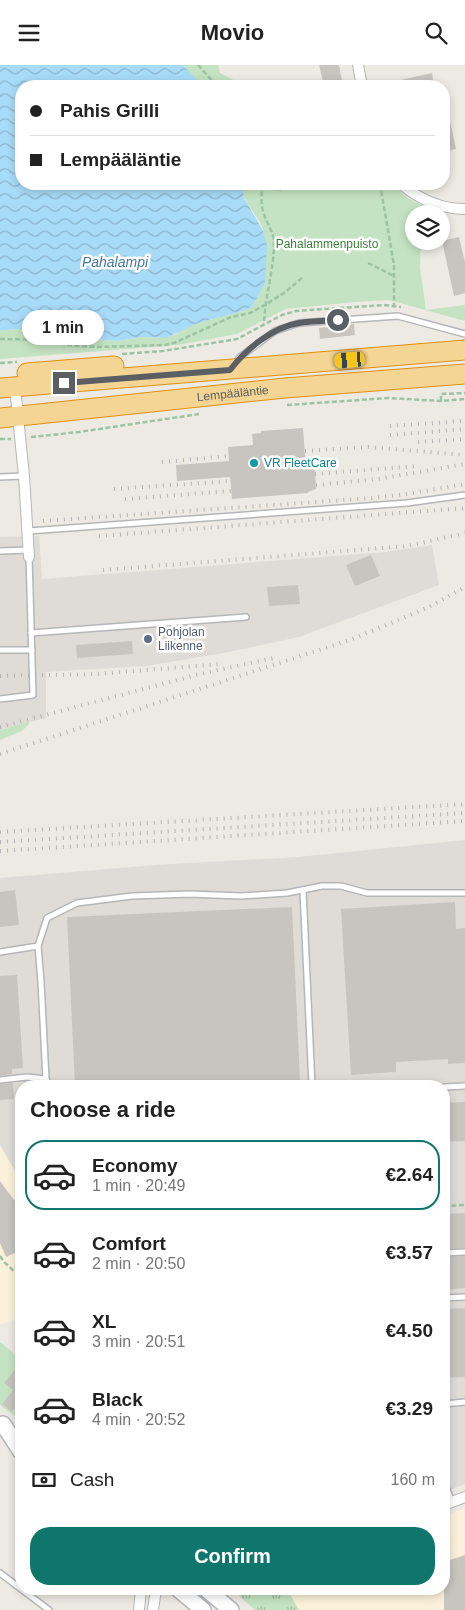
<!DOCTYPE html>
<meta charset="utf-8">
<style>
:root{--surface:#fff;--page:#f6f6f6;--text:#222;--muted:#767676;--line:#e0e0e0;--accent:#0f766e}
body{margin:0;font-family:Arial,sans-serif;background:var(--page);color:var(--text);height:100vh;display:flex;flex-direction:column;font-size:19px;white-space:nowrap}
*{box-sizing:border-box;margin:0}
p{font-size:16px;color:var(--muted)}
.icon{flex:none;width:28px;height:28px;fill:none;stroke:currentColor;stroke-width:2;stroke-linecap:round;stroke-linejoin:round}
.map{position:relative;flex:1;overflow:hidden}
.panel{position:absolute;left:15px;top:1015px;width:435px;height:515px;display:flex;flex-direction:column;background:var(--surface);border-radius:20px;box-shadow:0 2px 8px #0003}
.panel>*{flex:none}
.top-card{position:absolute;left:15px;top:15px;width:435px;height:110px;border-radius:20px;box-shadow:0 2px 8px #0003;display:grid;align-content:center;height:110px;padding:0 15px;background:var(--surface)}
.tools{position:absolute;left:405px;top:140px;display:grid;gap:10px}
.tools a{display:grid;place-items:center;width:45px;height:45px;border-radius:50%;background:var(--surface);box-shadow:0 2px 8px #0003;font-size:25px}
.end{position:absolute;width:22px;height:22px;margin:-11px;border:6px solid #5b5f63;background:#fff;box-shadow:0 0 0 2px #fff}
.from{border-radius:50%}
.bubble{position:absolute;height:35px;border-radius:18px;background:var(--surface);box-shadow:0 2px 8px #0003;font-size:16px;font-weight:800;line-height:35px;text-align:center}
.car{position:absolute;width:15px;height:30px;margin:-15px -8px;border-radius:6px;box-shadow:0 0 4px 1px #0007;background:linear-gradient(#f5c518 24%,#345 0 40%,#f5c518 0 76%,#345 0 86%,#f5c518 0)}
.top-card b{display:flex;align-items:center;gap:18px;height:48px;font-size:19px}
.top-card b+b{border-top:1px solid var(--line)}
.top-card i{width:12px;height:12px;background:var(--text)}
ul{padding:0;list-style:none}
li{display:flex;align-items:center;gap:15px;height:70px;margin:0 10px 8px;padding:0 5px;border:2px solid transparent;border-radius:20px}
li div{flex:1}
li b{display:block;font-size:19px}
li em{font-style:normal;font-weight:800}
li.selected{border-color:var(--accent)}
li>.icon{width:45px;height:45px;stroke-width:1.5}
h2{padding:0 15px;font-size:22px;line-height:60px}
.pay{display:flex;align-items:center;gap:12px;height:55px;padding:0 15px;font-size:19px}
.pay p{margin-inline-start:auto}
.button{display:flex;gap:10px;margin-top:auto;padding:10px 15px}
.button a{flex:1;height:58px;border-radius:20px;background:var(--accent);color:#fff;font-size:20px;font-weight:800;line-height:58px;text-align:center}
header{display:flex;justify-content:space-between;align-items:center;height:65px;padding:0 15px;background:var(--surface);font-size:22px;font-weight:800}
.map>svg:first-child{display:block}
</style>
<header><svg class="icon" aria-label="menu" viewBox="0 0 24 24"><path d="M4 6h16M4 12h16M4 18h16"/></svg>Movio<svg class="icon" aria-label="search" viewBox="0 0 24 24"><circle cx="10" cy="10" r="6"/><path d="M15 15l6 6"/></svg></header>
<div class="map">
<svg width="465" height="1545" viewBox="0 0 465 1545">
<defs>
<pattern id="grass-tufts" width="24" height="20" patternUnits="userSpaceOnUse" patternTransform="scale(1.25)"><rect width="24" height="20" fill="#c4e3c2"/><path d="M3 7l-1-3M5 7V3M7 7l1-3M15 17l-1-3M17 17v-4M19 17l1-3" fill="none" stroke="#a2bba1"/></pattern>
<pattern id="water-waves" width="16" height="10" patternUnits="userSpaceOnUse" patternTransform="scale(1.25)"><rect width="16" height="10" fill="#a8dbf8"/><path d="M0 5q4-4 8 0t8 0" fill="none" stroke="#8cb5cc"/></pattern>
</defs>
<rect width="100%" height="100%" fill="#edeae3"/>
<!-- commercial -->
<g fill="#fbf1da">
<path d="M0,1080L21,1116V1252L0,1260Z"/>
<path d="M465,1443V1545H258L236,1524H444V1451Z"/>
</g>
<!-- industrial -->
<g fill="#dfdcd8">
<path d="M39,471L42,514L385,487L432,480L439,520L299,572L224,588L146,601L46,607V653L0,665V472Z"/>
<path d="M465,775V1419L444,1427V1021H21V1116L0,1080V813L155,800L298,792Z"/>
</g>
<!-- grass -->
<path fill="url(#grass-tufts)" d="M231,1524H287L299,1545H255Z"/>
<!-- park -->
<g fill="#c4e3c2">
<path d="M183,0H218L220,8L245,21H203Z"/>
<path d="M242,119H392L405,131L430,145L429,149H414V176H421L420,203L426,245L465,240V256L389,235L355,237L286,244L237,269L178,280L0,294V265C17,266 36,260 52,265C60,267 63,269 71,267L76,275L84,273L118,276L143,272L161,273L175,270L184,263L198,258L243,246L252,242L256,235C257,222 265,173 263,164C257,148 242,138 242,119Z"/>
<path d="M29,657V659L22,666L0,675V665Z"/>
<path d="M0,1277L21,1294V1356L0,1340Z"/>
</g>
<!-- water -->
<path fill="url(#water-waves)" d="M0,0H183L203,21H21V119H242L244,133L263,166L267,179L265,218L252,242L243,246L198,258L166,273L143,272L118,276L84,273L76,275L73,274L71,267C63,269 60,267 52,265C35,260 17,266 0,265Z"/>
<!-- building -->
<g fill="#c8c5c0">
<path d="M319,0H339L343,21H324Z"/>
<path d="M432,8L434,21H392V17Z"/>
<path d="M448,47L456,84L444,87V48Z"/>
<path d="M459,172L465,197V228L454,231L442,176Z"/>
<path d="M354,259L355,270L320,274L319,263Z"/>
<path d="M303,363L306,403L315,405L316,424L308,427V428L232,434L230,412L177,416L176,400L229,396L228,382L253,380L252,369L261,368V366Z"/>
<path d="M371,490L380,511L355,521L346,500Z"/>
<path d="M298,520L300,539L269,541L267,522Z"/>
<path d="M175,571L176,583L165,584L164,572Z"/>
<path d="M132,576L133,589L77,593L76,580Z"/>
<path d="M15,825L19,860L0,862V827Z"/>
<path d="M455,837L456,864L465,863V998L448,999V994L396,997V1007L351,1010L341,844Z"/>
<path d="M292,842L300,1015L164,1021H75L67,852Z"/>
<path d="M17,910L23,1003L12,1004V1009L0,1011V911Z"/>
<path d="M13,1018L14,1034L0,1035V1019Z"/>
<path d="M465,1037V1076L444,1077V1038Z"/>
<path d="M0,1116L14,1135L18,1133L21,1138V1185L6,1192L0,1178Z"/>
<path d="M465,1148V1183L444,1184V1149Z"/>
<path d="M465,1191V1223L444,1225V1192Z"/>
<path d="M465,1243V1312L444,1313V1244Z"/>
<path d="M21,1297V1335L12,1347L2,1339L13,1325L4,1318Z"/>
<path d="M465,1490V1545H444V1497Z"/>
</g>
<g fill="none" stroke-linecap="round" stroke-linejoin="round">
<defs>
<g id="lane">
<path d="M235,299L240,292L275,266L299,258L398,251L465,269"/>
<path d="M0,412L24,411"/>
<path d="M29,466L407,438L465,430"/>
<path d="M0,486L29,485"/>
<path d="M31,568L246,552"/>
<path d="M0,585H32"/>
<path d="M0,634L33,630L29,492"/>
<path d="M303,825L312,1021"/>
<path d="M0,887L38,881"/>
<path d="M0,1015L27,1012L46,1014"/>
<path d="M50,1021L46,1014L41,917L38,881L47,853L77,838L132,831L190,829L241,831L287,828L322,821H341L367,828H465"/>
<path d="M444,1022L465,1021"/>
<path d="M444,1188L465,1187"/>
<path d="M444,1233L465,1232"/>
<path d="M444,1339L465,1337"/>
<path d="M444,1417L452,1437"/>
<path d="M0,1508L49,1545"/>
</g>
<g id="street">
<path d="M358,0L362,21"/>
<path d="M401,119C419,134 441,144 465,144"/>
<path d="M15,322L24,411L29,492"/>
<path d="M444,1440L465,1432"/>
<path d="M139,1545L141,1524"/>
<path d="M153,1545L156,1524"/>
</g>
<g id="secondary">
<path d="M3,1359L21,1387"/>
<path d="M178,1524L203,1545"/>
<path d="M206,1524L231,1545"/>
</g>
<g id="highway">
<path d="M27,308L114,301"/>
<path d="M0,323L465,285"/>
<path id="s1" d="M0,353L285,323L465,309"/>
</g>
</defs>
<!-- lane casing -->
<use href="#lane" stroke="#b4b6ba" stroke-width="8"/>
<!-- street casing -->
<use href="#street" stroke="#b4b6ba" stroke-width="12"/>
<!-- secondary casing -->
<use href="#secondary" stroke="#b2b6ba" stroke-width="18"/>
<!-- highway casing -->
<use href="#highway" stroke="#df9011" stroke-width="21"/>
<!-- path -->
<g stroke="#9cc4a4" stroke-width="2.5" stroke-dasharray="5 2.5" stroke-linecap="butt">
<path d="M198,0L217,21"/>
<path d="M262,119C262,129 260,140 264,149C267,160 274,167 274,178C274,204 265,232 264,259"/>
<path d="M262,119L283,125"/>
<path d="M380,119L394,200V240"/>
<path d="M368,198L394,211"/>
<path d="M0,274L44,275L68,280L97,282L165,280L174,278L231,252L250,248L265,240L284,228L302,213"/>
<path d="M122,289L163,286L237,274L282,250L296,246L384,240L401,242"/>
<path d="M0,298L17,297"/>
<path d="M441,336V329L465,328"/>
<path d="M287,340L389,333L441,336L465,334"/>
<path d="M31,372L79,367L199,349"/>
<path d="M0,374H11"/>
<path d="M444,1141L465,1140"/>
<path d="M0,1191L4,1197L14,1206"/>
</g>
<!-- lane -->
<use href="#lane" stroke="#fff" stroke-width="5"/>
<!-- street -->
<use href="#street" stroke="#fff" stroke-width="10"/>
<!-- secondary -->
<use href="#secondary" stroke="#fff" stroke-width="15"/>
<!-- highway -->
<use href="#highway" stroke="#f5d593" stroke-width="19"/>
<!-- rail -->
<g stroke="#b2b3b3" stroke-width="4" stroke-dasharray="1 6" stroke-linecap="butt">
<path d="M390,361L465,356"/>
<path d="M390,370L465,364"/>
<path d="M418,377L465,374"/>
<path d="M305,386L368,382L465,390"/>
<path d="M162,397L229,391"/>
<path d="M315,409L418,401"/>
<path d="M316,420L378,414L465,399"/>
<path d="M114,424L231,416"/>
<path d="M125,434L231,426"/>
<path d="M43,456L373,433L407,429L465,419"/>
<path d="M99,471L465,443"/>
<path d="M103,505L408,481L465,468"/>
<path d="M0,611L96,609L220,599"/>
<path d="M0,662L200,609L278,592"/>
<path d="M0,689L350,575L429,542L465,522"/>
<path d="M0,767L465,739"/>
<path d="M0,777L465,748"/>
<path d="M0,786L465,756"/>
</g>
</g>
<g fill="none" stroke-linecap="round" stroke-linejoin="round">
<!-- route -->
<path stroke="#5b5f63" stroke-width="6" d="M64,318L230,305C246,284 273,262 299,258C312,256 325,256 338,255"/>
</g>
<!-- markers -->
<circle fill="#0f9aa8" stroke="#fff" stroke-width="2" cx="254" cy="398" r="5"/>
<circle fill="#5c6f8a" stroke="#fff" stroke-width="2" cx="148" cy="574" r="5"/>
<g text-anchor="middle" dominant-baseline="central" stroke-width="5" stroke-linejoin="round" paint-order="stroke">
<!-- park labels -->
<g font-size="12" fill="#3d823b" stroke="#fff">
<text x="327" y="179">Pahalammenpuisto</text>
</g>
<!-- street labels -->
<g font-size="12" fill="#5b5f63" stroke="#fff">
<text stroke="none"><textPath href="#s1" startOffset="234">Lempääläntie</textPath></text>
</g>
<!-- culture labels -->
<g font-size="12" fill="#0d838f" stroke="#fff" text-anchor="start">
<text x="264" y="398">VR FleetCare</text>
</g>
<!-- service labels -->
<g font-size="12" fill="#4e5e75" stroke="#fff" text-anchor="start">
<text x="158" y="567">Pohjolan<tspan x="158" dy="14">Liikenne</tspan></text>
</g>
<!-- water labels -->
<g font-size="14" font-style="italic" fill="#4478a1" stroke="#fff">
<text x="115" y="197">Pahalampi</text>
</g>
</g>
</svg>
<div class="tools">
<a><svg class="icon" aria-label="layers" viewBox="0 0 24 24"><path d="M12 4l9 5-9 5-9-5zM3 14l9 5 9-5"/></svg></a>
</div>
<i class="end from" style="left:338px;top:255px"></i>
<i class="end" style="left:64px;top:318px"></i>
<div class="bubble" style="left:22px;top:245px;width:82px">1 min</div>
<i class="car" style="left:350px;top:295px;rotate:265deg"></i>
<div class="top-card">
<b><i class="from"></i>Pahis Grilli</b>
<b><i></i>Lempääläntie</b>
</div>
<section class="panel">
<h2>Choose a ride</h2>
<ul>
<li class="selected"><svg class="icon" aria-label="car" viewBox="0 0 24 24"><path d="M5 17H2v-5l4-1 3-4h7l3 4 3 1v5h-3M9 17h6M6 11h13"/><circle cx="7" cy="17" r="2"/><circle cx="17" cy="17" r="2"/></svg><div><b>Economy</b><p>1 min · 20:49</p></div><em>€2.64</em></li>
<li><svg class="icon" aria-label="car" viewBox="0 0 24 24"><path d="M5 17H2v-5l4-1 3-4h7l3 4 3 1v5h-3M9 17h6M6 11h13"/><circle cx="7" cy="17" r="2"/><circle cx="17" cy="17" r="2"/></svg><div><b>Comfort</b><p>2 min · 20:50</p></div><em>€3.57</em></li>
<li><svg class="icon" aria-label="car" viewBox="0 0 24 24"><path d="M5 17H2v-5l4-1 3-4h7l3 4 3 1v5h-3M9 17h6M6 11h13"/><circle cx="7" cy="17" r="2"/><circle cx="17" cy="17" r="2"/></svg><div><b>XL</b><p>3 min · 20:51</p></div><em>€4.50</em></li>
<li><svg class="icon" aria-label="car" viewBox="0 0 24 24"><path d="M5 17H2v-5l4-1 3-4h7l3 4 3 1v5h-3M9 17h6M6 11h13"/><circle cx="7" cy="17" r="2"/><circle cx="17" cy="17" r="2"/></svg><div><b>Black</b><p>4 min · 20:52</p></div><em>€3.29</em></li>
</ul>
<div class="pay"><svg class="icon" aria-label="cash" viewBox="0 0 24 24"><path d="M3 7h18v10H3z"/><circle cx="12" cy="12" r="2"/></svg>Cash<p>160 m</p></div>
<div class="button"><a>Confirm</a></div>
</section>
</div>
